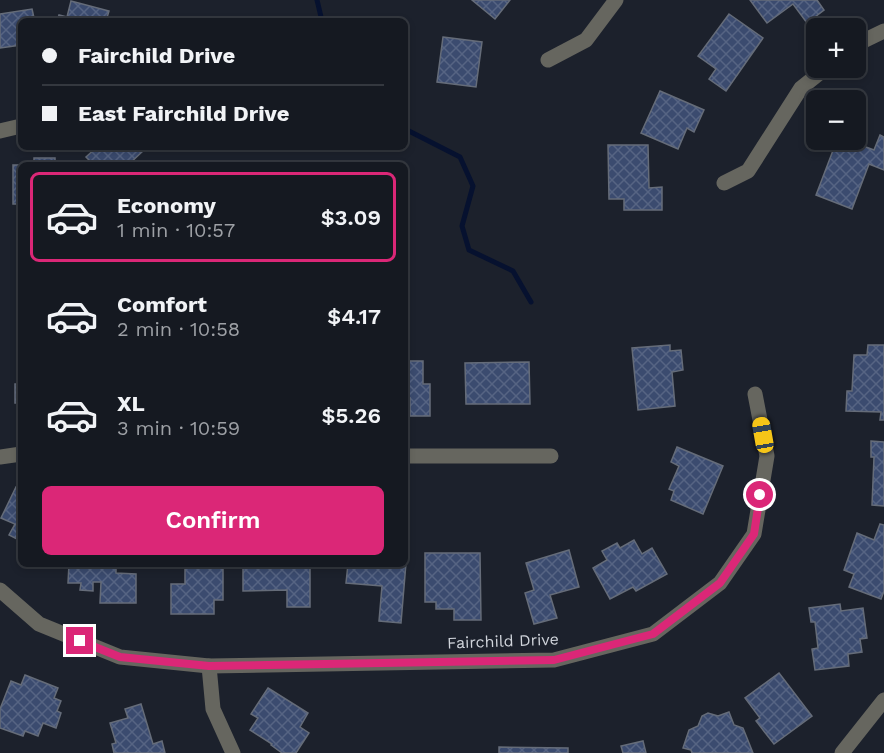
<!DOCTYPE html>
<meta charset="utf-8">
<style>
:root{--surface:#151921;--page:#1e222a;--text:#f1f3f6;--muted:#9da0a5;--line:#34383f;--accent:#db2777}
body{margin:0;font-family:"Work Sans",sans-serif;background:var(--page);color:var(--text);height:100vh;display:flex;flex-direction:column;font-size:22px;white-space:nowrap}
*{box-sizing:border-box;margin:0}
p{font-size:20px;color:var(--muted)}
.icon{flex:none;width:33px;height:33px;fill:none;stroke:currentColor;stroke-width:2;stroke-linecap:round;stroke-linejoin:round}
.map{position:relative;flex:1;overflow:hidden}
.drawer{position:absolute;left:18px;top:162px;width:390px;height:405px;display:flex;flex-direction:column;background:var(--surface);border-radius:9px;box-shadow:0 3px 9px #0003,0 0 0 2px var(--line)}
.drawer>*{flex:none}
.banner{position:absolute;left:18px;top:18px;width:390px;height:132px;border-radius:9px;box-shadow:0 3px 9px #0003,0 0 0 2px var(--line);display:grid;align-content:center;height:132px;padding:0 24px;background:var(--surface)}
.buttons{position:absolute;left:806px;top:18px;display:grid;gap:12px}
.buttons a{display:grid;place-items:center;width:60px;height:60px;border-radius:9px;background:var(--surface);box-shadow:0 3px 9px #0003,0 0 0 2px var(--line);font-size:30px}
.end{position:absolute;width:27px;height:27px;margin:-14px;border:8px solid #db2777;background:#fff;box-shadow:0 0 0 3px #fff}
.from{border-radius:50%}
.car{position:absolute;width:18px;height:36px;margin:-18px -9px;border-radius:8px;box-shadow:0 0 4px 2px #0007;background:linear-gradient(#f5c518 24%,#345 0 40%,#f5c518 0 76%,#345 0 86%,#f5c518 0)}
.banner b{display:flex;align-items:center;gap:21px;height:57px;font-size:22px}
.banner b+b{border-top:2px solid var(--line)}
.banner i{width:15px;height:15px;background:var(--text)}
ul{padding:10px 0 0;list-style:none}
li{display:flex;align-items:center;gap:18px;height:90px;margin:0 12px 9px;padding:0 12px;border:3px solid transparent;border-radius:9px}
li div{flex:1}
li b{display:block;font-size:22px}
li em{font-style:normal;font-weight:600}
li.current{border-color:var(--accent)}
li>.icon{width:54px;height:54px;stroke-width:1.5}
.action{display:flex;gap:12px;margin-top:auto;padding:12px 24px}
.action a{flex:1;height:69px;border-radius:9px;background:var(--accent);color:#fff;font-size:24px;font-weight:600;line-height:69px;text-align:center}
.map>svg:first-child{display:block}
</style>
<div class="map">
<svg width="884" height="753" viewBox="0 0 884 753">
<defs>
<pattern id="building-cross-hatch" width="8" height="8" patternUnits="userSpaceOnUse" patternTransform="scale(1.5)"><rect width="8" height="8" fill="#3b4b6f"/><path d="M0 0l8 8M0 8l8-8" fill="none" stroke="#566483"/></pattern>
</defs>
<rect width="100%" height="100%" fill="#1c212c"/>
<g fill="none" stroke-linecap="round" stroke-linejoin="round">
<!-- stream -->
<g stroke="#06112f" stroke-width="5">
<path d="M317,0L322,21"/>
<path d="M405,129L460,157L473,186L462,226L469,250L513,271L531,302"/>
</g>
</g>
<!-- building -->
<g fill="url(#building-cross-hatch)" stroke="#656c79" stroke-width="1.5">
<path d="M472,0H510L495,19Z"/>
<path d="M750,0H817L824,10L807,23L793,4L767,23Z"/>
<path d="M71,1L109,11L106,21H57L59,15L67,17Z"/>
<path d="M32,9L34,18L43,17L44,21H21V45L0,48V14Z"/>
<path d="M729,14L763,38L726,91L709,79L716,69L698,56Z"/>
<path d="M443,37L482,42L476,87L437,82Z"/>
<path d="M660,91L704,110L694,132L687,128L678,149L641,133Z"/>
<path d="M880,135L884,137V170L869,164L852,209L816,195L837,140H847L874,150Z"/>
<path d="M608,145H648L649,188L662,187V210H624V199H609Z"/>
<path d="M97,147H140L143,151L128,165H94L86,157Z"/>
<rect x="34" y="158" width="21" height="7"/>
<rect x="13" y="165" width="8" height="39"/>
<path d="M670,345V351L681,350L683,370L672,372L675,406L638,410L632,348Z"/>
<path d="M868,345H884V420H880L881,412L846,411L847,391H852L854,355H867Z"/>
<path d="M405,361H423V384H430V416H410V398H405Z"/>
<path d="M529,362L530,404H466L465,363Z"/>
<path d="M15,384H21V418L20,403H15Z"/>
<path d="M871,441L884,442V506L872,505L874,457H871Z"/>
<path d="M677,447L723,466L703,514L671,500L674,491L669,489L679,466L671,462Z"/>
<path d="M16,487L21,489V541L9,535L15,524L1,518Z"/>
<path d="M880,524L884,525V591L881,599L849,587L854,574L844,570L857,533L874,540Z"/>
<path d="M634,540L642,554L652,548L667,574L636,591L633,587L610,599L593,568L607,560L602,551L617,543L620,548Z"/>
<path d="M569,550L579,587L550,595L557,618L534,624L525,593L534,590L526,563Z"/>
<path d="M425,553H480L481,620H454V609H436V602H425Z"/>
<path d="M405,563H406L401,623L379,621L382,586L346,583L348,564H405Z"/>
<path d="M69,564H116V573L136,574V603H100L101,582H93V591L80,590L81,583H68Z"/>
<path d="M243,564H310V607H287V590L243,591Z"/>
<path d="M185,568H223V600H214V614H171V584H185Z"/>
<path d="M840,604L841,611L863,608L867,638L860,639L862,652L848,654L849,666L815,670L812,649L818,648L815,622H811L809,608Z"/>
<path d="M779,673L812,716L774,744L756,721L760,718L745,698Z"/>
<path d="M25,675L58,688L54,698L61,701L57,711L61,713L56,728L43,723L38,736L25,731L23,736L0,728V709L11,681L21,685Z"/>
<path d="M268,688L308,713L300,727L309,733L296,753H282L271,745L272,744L250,730L258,718L251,714Z"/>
<path d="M141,704L153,744L162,741L165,753H114L112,744L116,743L110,723L128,718L125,709Z"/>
<path d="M729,712L734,725L743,728L753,753H692L691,750L683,748L689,730L698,726L702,716L708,713L718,716Z"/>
<path d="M643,741L646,753H623L621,746Z"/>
<path d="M499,747L568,748V753H499Z"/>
</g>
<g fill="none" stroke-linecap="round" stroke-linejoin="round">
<!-- minor -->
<g stroke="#66665f" stroke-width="15">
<path d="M855,45L884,31"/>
<path d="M548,60L586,40L616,0"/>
<path d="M0,131L21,126"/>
<path d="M724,183L748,171L801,88L826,68"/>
<path d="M405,456H551"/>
<path d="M0,457L21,454"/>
<path d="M0,590L39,624L120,657L209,666L554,660L653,634L720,583L754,534L767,456L755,394"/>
<path d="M209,666L213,709L233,753"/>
<path d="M842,753L884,700"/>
</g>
</g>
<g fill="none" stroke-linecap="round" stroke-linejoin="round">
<!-- route -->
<path stroke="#db2777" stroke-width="8" d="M80,641L120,657L209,666L554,660L653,634L720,583L754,534L760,495"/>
</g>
<g text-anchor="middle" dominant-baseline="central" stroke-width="4.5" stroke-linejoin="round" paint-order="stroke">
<!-- street labels -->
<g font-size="16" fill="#d0d4db" stroke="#1c212c">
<text transform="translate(503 641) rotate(-2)">Fairchild Drive</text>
</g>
</g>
</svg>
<div class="buttons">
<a>+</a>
<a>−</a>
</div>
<i class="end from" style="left:760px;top:495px"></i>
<i class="end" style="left:80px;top:641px"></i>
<i class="car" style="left:763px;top:435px;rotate:350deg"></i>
<div class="banner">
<b><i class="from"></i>Fairchild Drive</b>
<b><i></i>East Fairchild Drive</b>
</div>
<section class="drawer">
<ul>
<li class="current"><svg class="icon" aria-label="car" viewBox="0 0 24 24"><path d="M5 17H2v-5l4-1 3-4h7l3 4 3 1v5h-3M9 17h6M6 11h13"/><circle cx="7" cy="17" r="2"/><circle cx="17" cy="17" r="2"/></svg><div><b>Economy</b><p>1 min · 10:57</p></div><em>$3.09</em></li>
<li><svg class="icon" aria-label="car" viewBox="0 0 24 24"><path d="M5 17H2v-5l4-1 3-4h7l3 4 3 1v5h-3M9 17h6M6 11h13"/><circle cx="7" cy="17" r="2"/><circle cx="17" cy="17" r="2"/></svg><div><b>Comfort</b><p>2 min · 10:58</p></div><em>$4.17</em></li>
<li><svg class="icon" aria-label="car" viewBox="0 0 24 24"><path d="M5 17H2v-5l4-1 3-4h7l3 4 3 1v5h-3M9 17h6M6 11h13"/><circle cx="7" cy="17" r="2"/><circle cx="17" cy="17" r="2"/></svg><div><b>XL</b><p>3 min · 10:59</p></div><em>$5.26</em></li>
</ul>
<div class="action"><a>Confirm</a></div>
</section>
</div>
